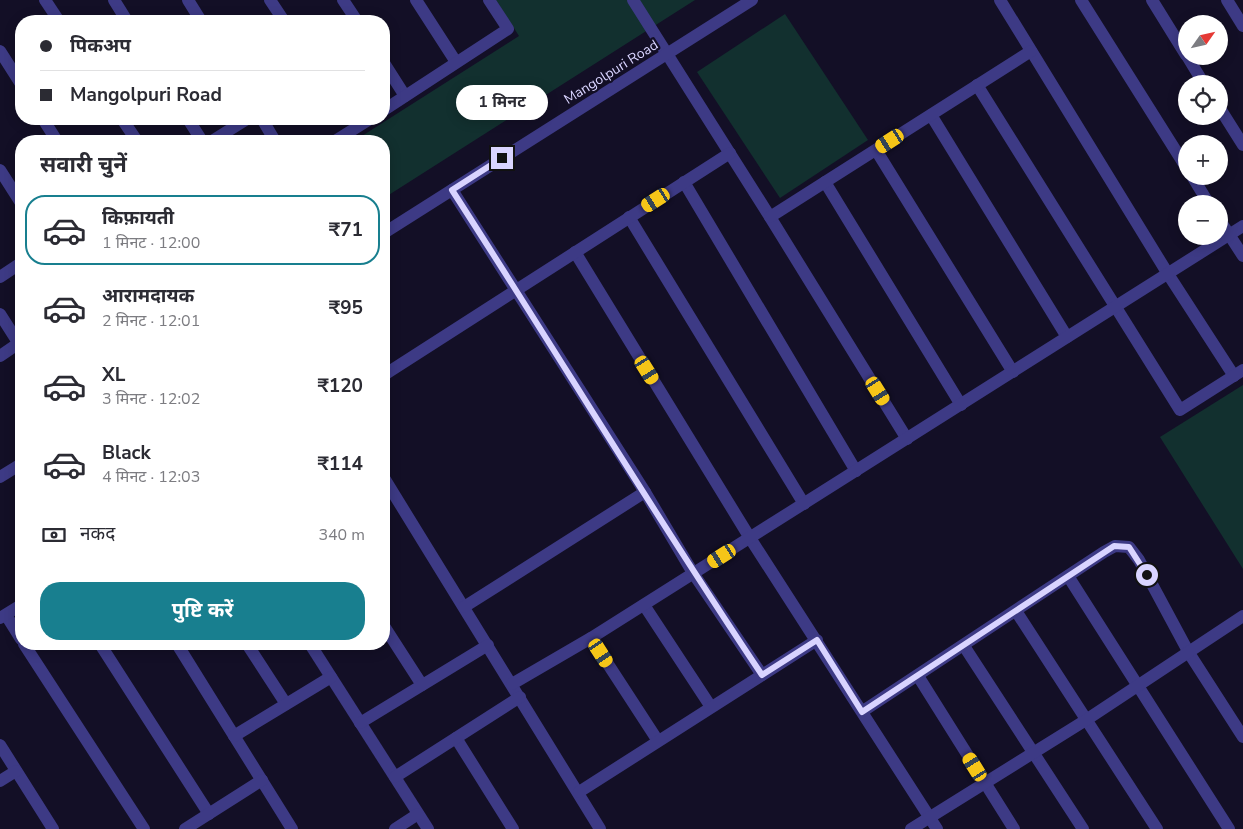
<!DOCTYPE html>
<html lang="hi">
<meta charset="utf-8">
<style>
:root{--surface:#fff;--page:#f7f7f7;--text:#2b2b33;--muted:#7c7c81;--line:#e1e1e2;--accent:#187f8f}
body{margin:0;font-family:"Nunito Sans","Noto Sans Devanagari",sans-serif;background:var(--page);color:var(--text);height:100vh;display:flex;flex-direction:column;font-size:19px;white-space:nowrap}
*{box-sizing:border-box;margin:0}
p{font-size:16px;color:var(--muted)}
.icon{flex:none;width:28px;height:28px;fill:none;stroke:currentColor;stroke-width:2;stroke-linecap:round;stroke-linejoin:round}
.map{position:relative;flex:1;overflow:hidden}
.panel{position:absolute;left:15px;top:135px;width:375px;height:515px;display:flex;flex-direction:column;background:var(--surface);border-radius:20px;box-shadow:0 2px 12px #0003}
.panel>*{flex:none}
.hud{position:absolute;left:15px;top:15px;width:375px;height:110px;border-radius:20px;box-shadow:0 2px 12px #0003;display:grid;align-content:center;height:110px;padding:0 25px;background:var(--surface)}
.needle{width:32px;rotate:56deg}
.buttons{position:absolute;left:1178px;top:15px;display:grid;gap:10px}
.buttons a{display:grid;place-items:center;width:50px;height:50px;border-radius:50%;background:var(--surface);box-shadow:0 2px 12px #0003;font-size:25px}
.end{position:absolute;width:22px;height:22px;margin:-11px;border:6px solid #d9d4ff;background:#111;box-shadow:0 0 0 2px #111}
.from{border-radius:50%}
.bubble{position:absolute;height:35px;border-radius:18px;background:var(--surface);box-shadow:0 2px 12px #0003;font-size:16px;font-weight:700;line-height:35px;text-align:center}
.car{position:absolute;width:15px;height:30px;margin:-15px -8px;border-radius:6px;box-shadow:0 0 4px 1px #0007;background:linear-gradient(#f5c518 24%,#345 0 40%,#f5c518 0 76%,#345 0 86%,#f5c518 0)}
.hud b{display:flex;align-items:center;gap:18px;height:48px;font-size:19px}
.hud b+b{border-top:1px solid var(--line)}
.hud i{width:12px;height:12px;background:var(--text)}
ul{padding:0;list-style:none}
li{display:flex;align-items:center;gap:15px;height:70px;margin:0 10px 8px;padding:0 15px;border:2px solid transparent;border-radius:20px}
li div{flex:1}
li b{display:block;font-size:19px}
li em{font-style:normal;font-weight:700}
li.on{border-color:var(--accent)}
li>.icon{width:45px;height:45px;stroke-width:1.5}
h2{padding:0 25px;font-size:22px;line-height:60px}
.pay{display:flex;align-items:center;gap:12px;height:55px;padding:0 25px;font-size:19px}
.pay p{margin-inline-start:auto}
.button{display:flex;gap:10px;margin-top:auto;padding:10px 25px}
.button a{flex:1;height:58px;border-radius:20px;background:var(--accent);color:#fff;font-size:20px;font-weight:700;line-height:58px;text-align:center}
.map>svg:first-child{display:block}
</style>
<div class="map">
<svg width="1243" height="829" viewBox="0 0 1243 829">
<rect width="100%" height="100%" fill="#130f26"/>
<!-- park -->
<g fill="#12302f">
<path d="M496,0H695L384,198V141H354L519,36Z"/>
<path d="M785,14L868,140L780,198L697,72Z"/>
<path d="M1243,385V569L1160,437Z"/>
</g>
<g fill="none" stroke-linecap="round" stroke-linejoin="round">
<!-- minor -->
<g stroke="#3d3a85" stroke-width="12">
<path d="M45,0L59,21"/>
<path d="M114,0L127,21"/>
<path d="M188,0L201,21"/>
<path d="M270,0L284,21"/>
<path d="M343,0L357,21"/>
<path d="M416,0L456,62"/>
<path d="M633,0L770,217L907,439"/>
<path d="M1000,0L1168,274L1234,376"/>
<path d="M1081,0L1186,167"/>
<path d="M1152,0L1186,55"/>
<path d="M1227,0L1243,26"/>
<path d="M0,51L21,84"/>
<path d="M1187,56L1204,84"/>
<path d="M384,63L405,96"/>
<path d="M977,85L1180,410L1243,370"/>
<path d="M1219,107L1243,145"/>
<path d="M384,110L508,29L489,0"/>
<path d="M931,115L1067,337"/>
<path d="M43,119L57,141"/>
<path d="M122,119L137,141"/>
<path d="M188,119L202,141"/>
<path d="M262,119L275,141"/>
<path d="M212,141L247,119"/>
<path d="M335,141L370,119"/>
<path d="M876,150L1013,372"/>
<path d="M0,170L21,203"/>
<path d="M1192,176L1209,204"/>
<path d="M684,182L856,471"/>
<path d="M825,182L961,405"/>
<path d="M452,190L645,492L693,573L762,675"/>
<path d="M629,217L804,504"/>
<path d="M770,217L1031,51"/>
<path d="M1219,219L1243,256"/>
<path d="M575,252L750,538L937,829"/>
<path d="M0,277L21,263"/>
<path d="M0,314L21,347"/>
<path d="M0,356L19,343"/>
<path d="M384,375L730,153"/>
<path d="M384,478L600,829"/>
<path d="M1068,576L1229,829"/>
<path d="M644,605L711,707"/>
<path d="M464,607L645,492"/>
<path d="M1016,611L1157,829"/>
<path d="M6,615L21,639"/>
<path d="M0,618L21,605"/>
<path d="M384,626L422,685"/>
<path d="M591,638L658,741"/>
<path d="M24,644L144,829"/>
<path d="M100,644L209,814"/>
<path d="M177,644L292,829"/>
<path d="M247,644L286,704"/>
<path d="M310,644L428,829"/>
<path d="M964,646L1083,829"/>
<path d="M918,676L1014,829"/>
<path d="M512,684L591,638L1243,226"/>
<path d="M863,711L1104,552L1115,546L1129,547L1139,560L1189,653L1243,737"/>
<path d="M360,723L488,645"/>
<path d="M234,736L331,677"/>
<path d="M456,738L513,829"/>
<path d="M0,745L53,829"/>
<path d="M395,777L520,697"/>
<path d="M0,781L16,771"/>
<path d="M579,792L817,640"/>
<path d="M185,829L262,780"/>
<path d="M395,829L418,814"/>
<path d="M911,829L1086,720L1243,616"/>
</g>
<!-- tertiary -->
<g stroke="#3d3a85" stroke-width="12">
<path d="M384,233L752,0"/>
<path d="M0,477L21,464"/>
</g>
</g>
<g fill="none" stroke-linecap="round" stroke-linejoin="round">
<!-- route -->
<path stroke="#d9d4ff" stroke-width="6" d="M502,158L452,190C556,351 655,516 762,675L817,640L862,712L1114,546L1129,547L1147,575"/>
</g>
<g text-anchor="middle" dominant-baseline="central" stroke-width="4.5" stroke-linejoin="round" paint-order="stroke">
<!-- street labels -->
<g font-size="14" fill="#d9d4ff" stroke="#130f26">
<text transform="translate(611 72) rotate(-32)">Mangolpuri Road</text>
</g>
</g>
</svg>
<div class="buttons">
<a><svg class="needle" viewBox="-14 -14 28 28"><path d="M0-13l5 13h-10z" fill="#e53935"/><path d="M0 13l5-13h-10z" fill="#7c7c81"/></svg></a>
<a><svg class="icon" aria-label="locate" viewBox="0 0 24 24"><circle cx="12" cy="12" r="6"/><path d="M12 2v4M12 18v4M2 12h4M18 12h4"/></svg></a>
<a>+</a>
<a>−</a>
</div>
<i class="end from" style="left:1147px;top:575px"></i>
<i class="end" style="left:502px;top:158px"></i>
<div class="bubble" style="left:456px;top:85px;width:92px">1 मिनट</div>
<i class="car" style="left:890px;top:141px;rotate:237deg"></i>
<i class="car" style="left:656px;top:200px;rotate:238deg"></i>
<i class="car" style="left:647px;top:370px;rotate:148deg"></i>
<i class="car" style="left:878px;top:391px;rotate:148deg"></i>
<i class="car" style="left:722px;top:556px;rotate:238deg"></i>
<i class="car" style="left:601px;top:653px;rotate:147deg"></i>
<i class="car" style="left:975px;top:767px;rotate:328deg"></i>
<div class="hud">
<b><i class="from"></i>पिकअप</b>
<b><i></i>Mangolpuri Road</b>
</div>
<section class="panel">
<h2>सवारी चुनें</h2>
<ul>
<li class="on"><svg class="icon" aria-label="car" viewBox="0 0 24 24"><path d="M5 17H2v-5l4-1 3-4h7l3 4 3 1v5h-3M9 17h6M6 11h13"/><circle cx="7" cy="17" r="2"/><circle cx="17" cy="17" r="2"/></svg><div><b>किफ़ायती</b><p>1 मिनट · 12:00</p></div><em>₹71</em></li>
<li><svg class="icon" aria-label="car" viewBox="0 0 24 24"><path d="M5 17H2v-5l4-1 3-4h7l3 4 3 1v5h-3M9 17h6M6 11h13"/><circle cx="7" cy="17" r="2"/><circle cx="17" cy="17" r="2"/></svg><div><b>आरामदायक</b><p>2 मिनट · 12:01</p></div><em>₹95</em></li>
<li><svg class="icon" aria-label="car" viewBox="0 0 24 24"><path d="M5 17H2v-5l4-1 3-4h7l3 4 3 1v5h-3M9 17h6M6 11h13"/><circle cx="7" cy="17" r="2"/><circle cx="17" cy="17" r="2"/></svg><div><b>XL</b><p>3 मिनट · 12:02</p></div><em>₹120</em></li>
<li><svg class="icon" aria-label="car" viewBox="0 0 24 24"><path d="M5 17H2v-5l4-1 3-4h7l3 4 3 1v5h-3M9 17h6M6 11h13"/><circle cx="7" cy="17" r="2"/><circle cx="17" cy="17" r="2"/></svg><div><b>Black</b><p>4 मिनट · 12:03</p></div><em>₹114</em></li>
</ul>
<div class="pay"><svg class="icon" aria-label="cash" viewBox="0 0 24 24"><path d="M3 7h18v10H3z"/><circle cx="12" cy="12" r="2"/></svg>नकद<p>340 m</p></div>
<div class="button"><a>पुष्टि करें</a></div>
</section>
</div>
